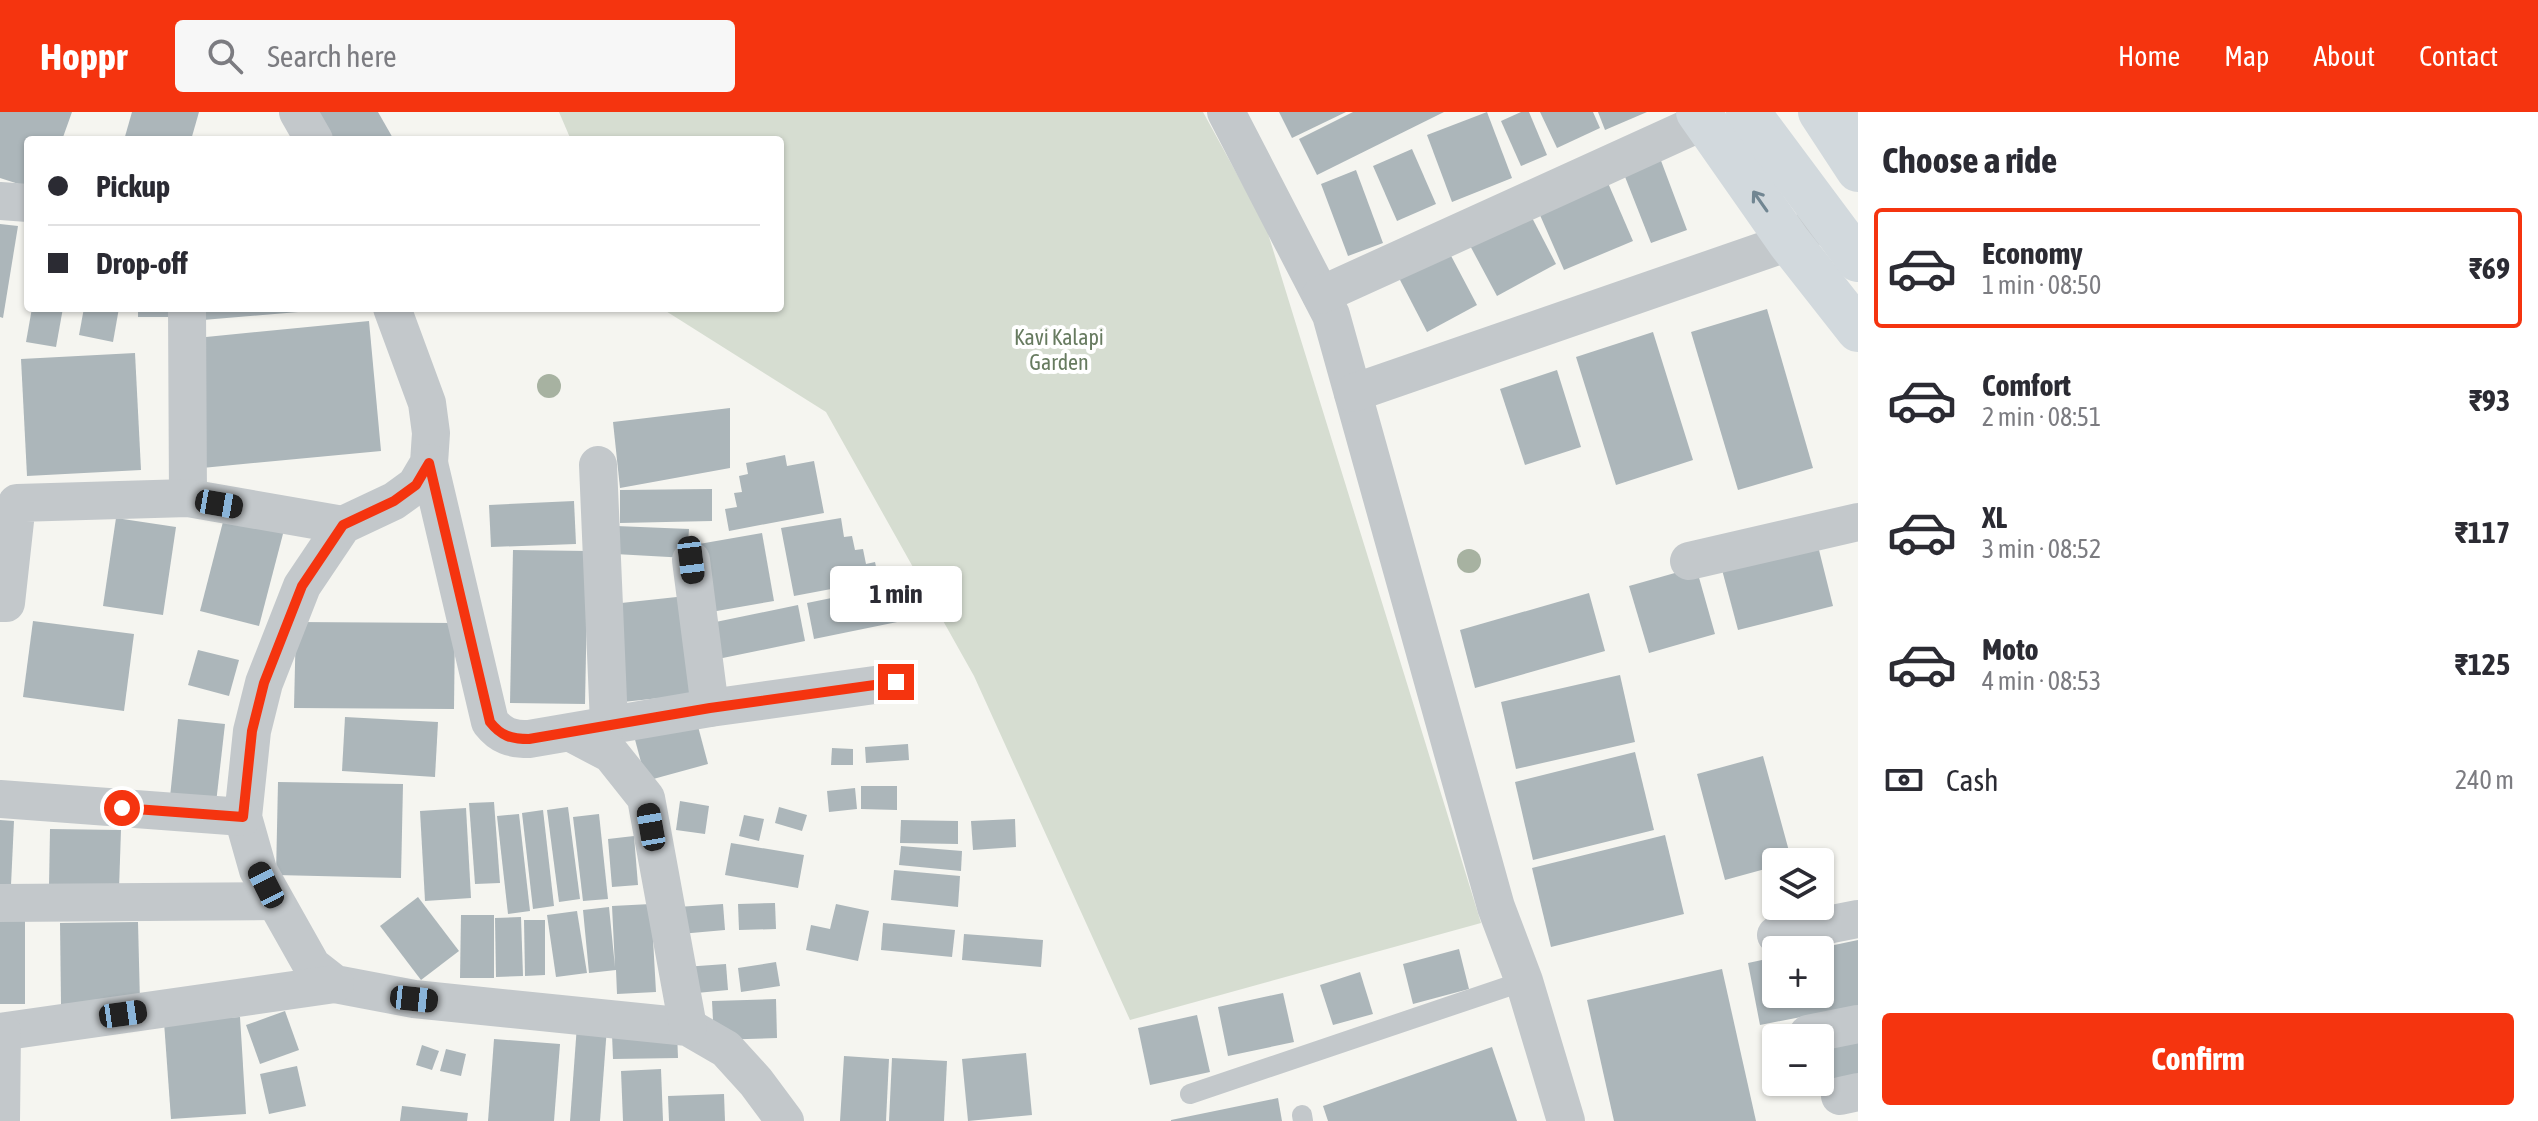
<!DOCTYPE html>
<meta charset="utf-8">
<style>
:root{--surface:#fff;--page:#f7f7f7;--text:#2b2b33;--muted:#7c7c81;--line:#e1e1e2;--accent:#f5340f}
body{margin:0;font-family:"Asap Condensed",sans-serif;background:var(--page);color:var(--text);height:100vh;display:flex;flex-direction:column;font-size:30px;white-space:nowrap}
*{box-sizing:border-box;margin:0}
p{font-size:26px;color:var(--muted)}
.icon{flex:none;width:44px;height:44px;fill:none;stroke:currentColor;stroke-width:2;stroke-linecap:round;stroke-linejoin:round}
.map{position:relative;flex:1;overflow:hidden}
.details{display:flex;flex-direction:column;background:var(--surface);width:680px}
.details>*{flex:none}
.top-card{position:absolute;left:24px;top:24px;width:760px;height:176px;border-radius:8px;box-shadow:0 2px 6px #0004;display:grid;align-content:center;height:176px;padding:0 24px;background:var(--surface)}
.fabs{position:absolute;left:1762px;top:736px;display:grid;gap:16px}
.fabs a{display:grid;place-items:center;width:72px;height:72px;border-radius:8px;background:var(--surface);box-shadow:0 2px 6px #0004;font-size:40px}
.end{position:absolute;width:36px;height:36px;margin:-18px;border:10px solid #f5340f;background:#fff;box-shadow:0 0 0 4px #fff}
.from{border-radius:50%}
.bubble{position:absolute;height:56px;border-radius:8px;background:var(--surface);box-shadow:0 2px 6px #0004;font-size:26px;font-weight:700;line-height:56px;text-align:center}
.car{position:absolute;width:24px;height:48px;margin:-24px -12px;border-radius:10px;box-shadow:0 0 6px 2px #0007;background:linear-gradient(#222 24%,#8ab4d8 0 40%,#222 0 76%,#8ab4d8 0 86%,#222 0)}
.top-card b{display:flex;align-items:center;gap:28px;height:76px;font-size:30px}
.top-card b+b{border-top:2px solid var(--line)}
.top-card i{width:20px;height:20px;background:var(--text)}
ul{padding:0;list-style:none}
li{display:flex;align-items:center;gap:24px;height:120px;margin:0 16px 12px;padding:0 8px;border:4px solid transparent;border-radius:8px}
li div{flex:1}
li b{display:block;font-size:30px}
li em{font-style:normal;font-weight:700}
li.selected{border-color:var(--accent)}
li>.icon{width:72px;height:72px;stroke-width:1.5}
h2{padding:0 24px;font-size:36px;line-height:96px}
.pay{display:flex;align-items:center;gap:20px;height:88px;padding:0 24px;font-size:30px}
.pay p{margin-inline-start:auto}
.primary-button{display:flex;gap:16px;margin-top:auto;padding:16px 24px}
.primary-button a{flex:1;height:92px;border-radius:8px;background:var(--accent);color:#fff;font-size:32px;font-weight:700;line-height:92px;text-align:center}
header{display:flex;align-items:center;gap:48px;box-sizing:border-box;height:112px;padding:0 40px;background:var(--accent);color:#fff}
header strong{font-size:38px}
nav{display:flex;gap:44px;margin-inline-start:auto;font-size:28px}
.search{width:560px;height:72px;background:var(--page);display:flex;align-items:center;gap:20px;box-sizing:border-box;padding:0 28px;border-radius:8px;color:var(--muted);font-size:30px}
main{display:flex;flex:1;min-height:0}
.map>svg:first-child{display:block}
</style>
<header>
<strong>Hoppr</strong>
<div class="search"><svg class="icon" aria-label="search" viewBox="0 0 24 24"><circle cx="10" cy="10" r="6"/><path d="M15 15l6 6"/></svg>Search here</div>
<nav><a>Home</a><a>Map</a><a>About</a><a>Contact</a></nav>
</header>
<main>
<div class="map">
<svg width="1858" height="1009" viewBox="0 0 1858 1009">
<rect width="100%" height="100%" fill="#f5f5f0"/>
<!-- green -->
<path fill="#d6ddd1" d="M559,0H1203L1266,115L1481,811L1130,908L974,564L826,300L661,196H780V28H571Z"/>
<!-- building -->
<g fill="#acb6ba">
<path d="M0,0H72L62,28H28V75L0,66Z"/>
<path d="M132,0H199L191,28H124Z"/>
<path d="M319,0H378L394,28H334Z"/>
<path d="M1279,0H1346L1292,26Z"/>
<path d="M1353,0H1444L1317,63L1299,27Z"/>
<path d="M1487,0L1512,66L1452,90L1427,23Z"/>
<path d="M1521,0H1529L1547,43L1521,54L1501,9Z"/>
<path d="M1540,0H1593L1600,16L1557,36Z"/>
<path d="M1598,0H1647L1605,18Z"/>
<path d="M1412,37L1436,92L1397,109L1373,54Z"/>
<path d="M1657,38L1687,118L1651,131L1620,52Z"/>
<path d="M1356,58L1383,131L1348,144L1321,72Z"/>
<path d="M1605,64L1633,129L1564,158L1536,94Z"/>
<path d="M1527,96L1556,152L1497,184L1467,128Z"/>
<path d="M0,112L18,114L3,206L0,205Z"/>
<path d="M1449,140L1477,193L1427,220L1399,166Z"/>
<path d="M32,196H63L56,235L26,230Z"/>
<path d="M84,196H119L113,230L79,223Z"/>
<rect x="138" y="196" width="34" height="9"/>
<path d="M202,196H321L322,198L203,208Z"/>
<path d="M1767,197L1813,356L1738,378L1691,220Z"/>
<path d="M369,209L381,339L202,356L196,226Z"/>
<path d="M1653,220L1693,348L1616,373L1576,245Z"/>
<path d="M135,241L141,358L27,364L21,247Z"/>
<path d="M1557,258L1581,335L1525,353L1500,277Z"/>
<path d="M730,296V356L620,376L613,310Z"/>
<path d="M785,343L787,354L814,349L824,401L729,419L725,397L737,395L734,381L742,380L739,364L748,362L746,351Z"/>
<path d="M712,377V409L620,411V378Z"/>
<path d="M574,389L576,432L491,435L489,393Z"/>
<path d="M225,402L284,418L259,514L200,499Z"/>
<path d="M116,406L176,415L163,503L103,494Z"/>
<path d="M841,406L844,425L852,424L855,438L863,437L866,452L875,450L879,468L794,484L781,416Z"/>
<path d="M616,414L689,417L687,446L615,442Z"/>
<path d="M762,421L774,489L711,500L699,432Z"/>
<path d="M1817,430L1833,494L1738,518L1721,454Z"/>
<path d="M513,438L588,439L585,592L510,591Z"/>
<path d="M1696,455L1715,522L1649,541L1629,474Z"/>
<path d="M900,472L907,508L814,527L807,491Z"/>
<path d="M1589,481L1605,539L1475,576L1460,518Z"/>
<path d="M686,484L697,582L623,590L612,492Z"/>
<path d="M798,493L805,529L713,548L706,512Z"/>
<path d="M33,509L134,522L124,599L23,585Z"/>
<path d="M296,510L455,511L454,597L294,596Z"/>
<path d="M198,538L239,548L229,584L188,573Z"/>
<path d="M1620,563L1635,630L1516,657L1501,590Z"/>
<path d="M695,603L708,652L646,669L633,620Z"/>
<path d="M345,605L438,610L435,665L342,659Z"/>
<path d="M178,607L225,612L215,700L169,695Z"/>
<path d="M908,632L909,648L866,651L865,635Z"/>
<path d="M832,636L853,637V653H831Z"/>
<path d="M1635,640L1654,718L1533,748L1515,670Z"/>
<path d="M1763,644L1792,750H1776V754L1725,768L1697,662Z"/>
<path d="M278,670L403,672L401,766L276,763Z"/>
<path d="M861,674H897V698L861,697Z"/>
<path d="M855,676L857,697L829,700L827,679Z"/>
<path d="M680,689L709,694L705,722L676,718Z"/>
<path d="M494,690L500,771L475,772L469,691Z"/>
<path d="M568,695L580,787L559,790L547,698Z"/>
<path d="M779,695L807,703L802,719L775,711Z"/>
<path d="M466,696L471,786L425,789L420,699Z"/>
<path d="M543,698L554,794L533,797L522,701Z"/>
<path d="M519,702L530,799L508,802L497,704Z"/>
<path d="M599,702L608,787L583,789L573,705Z"/>
<path d="M744,703L764,707L759,729L739,724Z"/>
<path d="M1015,707L1016,735L973,738L971,709Z"/>
<path d="M0,708L14,709L11,773H0Z"/>
<path d="M901,708L958,709V732L900,731Z"/>
<path d="M50,717L121,718L119,777L49,775Z"/>
<path d="M1665,723L1684,802L1551,835L1532,756Z"/>
<path d="M634,724L638,773L612,775L608,727Z"/>
<path d="M731,731L804,743L798,776L725,763Z"/>
<path d="M901,734L962,739L961,759L899,753Z"/>
<path d="M894,758L960,764L958,795L891,788Z"/>
<path d="M418,785L459,839L421,868L380,814Z"/>
<path d="M775,791L776,817L739,818L738,792Z"/>
<path d="M651,792L656,880L617,882L616,858L589,861L583,798L609,795L615,855L612,794Z"/>
<path d="M723,792L725,818L680,822L677,795Z"/>
<path d="M836,792L869,799L858,849L806,838L811,813L830,817Z"/>
<path d="M577,799L587,861L556,865L547,803Z"/>
<path d="M0,800L25,801V892H0Z"/>
<path d="M461,803H494V866H460Z"/>
<path d="M521,805L523,864L496,865L495,806Z"/>
<path d="M524,808H545V863L525,864Z"/>
<path d="M138,810L140,891L61,892L60,811Z"/>
<path d="M883,811L955,818L952,845L881,838Z"/>
<path d="M964,822L1043,828L1041,855L962,848Z"/>
<path d="M1858,828V894L1760,913L1748,851L1776,845V882H1820V836Z"/>
<path d="M1459,837L1469,877L1413,892L1403,852Z"/>
<path d="M776,850L780,874L741,880L738,856Z"/>
<path d="M726,852L728,878L686,882L684,855Z"/>
<path d="M1722,857L1756,1009H1614L1587,888Z"/>
<path d="M1360,860L1373,902L1333,913L1320,873Z"/>
<path d="M1283,881L1294,930L1228,944L1218,895Z"/>
<path d="M776,887L777,926L714,928L712,889Z"/>
<path d="M285,899L299,938L260,952L246,913Z"/>
<path d="M1197,903L1210,960L1150,973L1138,916Z"/>
<path d="M240,905L246,1002L171,1007L164,910Z"/>
<path d="M577,913L607,915L600,1009H570Z"/>
<path d="M677,920L678,946L613,947L612,922Z"/>
<path d="M1858,923V967L1779,982L1776,970H1820V930Z"/>
<path d="M494,927L560,932L554,1009H488Z"/>
<path d="M422,933L439,939L432,958L416,953Z"/>
<path d="M1492,935L1517,1009H1328L1323,994Z"/>
<path d="M446,937L466,942L461,964L440,959Z"/>
<path d="M1026,941L1032,1003L968,1009L962,947Z"/>
<path d="M844,944L889,947L886,1009H840Z"/>
<path d="M892,946L947,949L944,1009H889Z"/>
<path d="M297,954L306,994L269,1002L260,962Z"/>
<path d="M661,957L663,1009H623L621,959Z"/>
<path d="M724,982L725,1009H669L668,984Z"/>
<path d="M1278,986L1282,1009H1171V1008Z"/>
<path d="M402,994L468,1001L467,1009H400Z"/>
</g>
<g fill="none" stroke-linecap="round" stroke-linejoin="round">
<!-- lane -->
<g stroke="#c3c8cb" stroke-width="20">
<path d="M1190,982L1524,869"/>
<path d="M1302,1003L1303,1009"/>
</g>
<!-- street -->
<g stroke="#c3c8cb" stroke-width="38">
<path d="M298,0L314,28"/>
<path d="M1226,0L1331,203L1496,795L1524,869L1566,1009"/>
<path d="M0,89L28,91"/>
<path d="M1321,183L1704,9"/>
<path d="M187,196L188,386"/>
<path d="M392,196L427,291L431,321L429,351L416,373L394,389L343,413L302,474L264,571L252,619L243,705L258,758L312,854L335,872L414,887L688,915L726,937L756,970L785,1009"/>
<path d="M1353,281L1789,130L1814,114"/>
<path d="M429,351L490,610C501,624 511,627 529,627L710,596L896,570"/>
<path d="M598,353L609,612"/>
<path d="M691,448L710,596"/>
<path d="M1689,449L1858,410"/>
<path d="M0,491H6L17,391L188,386L343,413"/>
<path d="M571,621L611,642L646,686L688,915"/>
<path d="M0,687L243,705"/>
<path d="M0,791L274,789"/>
<path d="M1776,823L1858,807"/>
<path d="M0,920L335,872"/>
<path d="M1808,922L1858,912"/>
<path d="M1840,984L1858,980"/>
<path d="M1,1009L2,920"/>
</g>
<!-- secondary -->
<g stroke="#d2d9dd" stroke-width="44">
<path d="M1698,0L1789,130L1858,218"/>
<path d="M1854,0L1858,7"/>
</g>
<!-- highway -->
<g stroke="#d2d9dd" stroke-width="44">
<path d="M1748,0L1858,148"/>
<path d="M1820,0L1858,58"/>
</g>
</g>
<!-- trees -->
<g fill="#a7b2a1">
<circle cx="549" cy="274" r="12"/>
<circle cx="1469" cy="449" r="12"/>
</g>
<!-- one-way arrows -->
<defs><path id="oneway-shaft" d="M-6 0H5M1.5-3L5.5 0L1.5 3" fill="none" stroke-width="1.6" stroke-linecap="round" stroke-linejoin="round" transform="scale(2)"/></defs>
<use stroke="#718692" href="#oneway-shaft" transform="translate(1760 89) rotate(-125)"/>
<g fill="none" stroke-linecap="round" stroke-linejoin="round">
<!-- route -->
<path stroke="#f5340f" stroke-width="10" d="M122,696L243,705L252,619L264,571L302,474L343,413L394,389L416,373L429,351L490,610C501,624 511,627 529,627L710,596L896,570"/>
</g>
<g text-anchor="middle" dominant-baseline="central" stroke-width="8" stroke-linejoin="round" paint-order="stroke">
<!-- park labels -->
<g font-size="22" fill="#677b60" stroke="#fff">
<text x="1059" y="225">Kavi Kalapi<tspan x="1059" dy="25">Garden</tspan></text>
</g>
</g>
</svg>
<div class="fabs">
<a><svg class="icon" aria-label="layers" viewBox="0 0 24 24"><path d="M12 4l9 5-9 5-9-5zM3 14l9 5 9-5"/></svg></a>
<a>+</a>
<a>−</a>
</div>
<i class="end from" style="left:122px;top:696px"></i>
<i class="end" style="left:896px;top:570px"></i>
<div class="bubble" style="left:830px;top:454px;width:132px">1 min</div>
<i class="car" style="left:219px;top:392px;rotate:100deg"></i>
<i class="car" style="left:691px;top:448px;rotate:173deg"></i>
<i class="car" style="left:651px;top:715px;rotate:350deg"></i>
<i class="car" style="left:266px;top:773px;rotate:333deg"></i>
<i class="car" style="left:414px;top:887px;rotate:96deg"></i>
<i class="car" style="left:123px;top:902px;rotate:82deg"></i>
<div class="top-card">
<b><i class="from"></i>Pickup</b>
<b><i></i>Drop-off</b>
</div>
</div>
<section class="details">
<h2>Choose a ride</h2>
<ul>
<li class="selected"><svg class="icon" aria-label="car" viewBox="0 0 24 24"><path d="M5 17H2v-5l4-1 3-4h7l3 4 3 1v5h-3M9 17h6M6 11h13"/><circle cx="7" cy="17" r="2"/><circle cx="17" cy="17" r="2"/></svg><div><b>Economy</b><p>1 min · 08:50</p></div><em>₹69</em></li>
<li><svg class="icon" aria-label="car" viewBox="0 0 24 24"><path d="M5 17H2v-5l4-1 3-4h7l3 4 3 1v5h-3M9 17h6M6 11h13"/><circle cx="7" cy="17" r="2"/><circle cx="17" cy="17" r="2"/></svg><div><b>Comfort</b><p>2 min · 08:51</p></div><em>₹93</em></li>
<li><svg class="icon" aria-label="car" viewBox="0 0 24 24"><path d="M5 17H2v-5l4-1 3-4h7l3 4 3 1v5h-3M9 17h6M6 11h13"/><circle cx="7" cy="17" r="2"/><circle cx="17" cy="17" r="2"/></svg><div><b>XL</b><p>3 min · 08:52</p></div><em>₹117</em></li>
<li><svg class="icon" aria-label="car" viewBox="0 0 24 24"><path d="M5 17H2v-5l4-1 3-4h7l3 4 3 1v5h-3M9 17h6M6 11h13"/><circle cx="7" cy="17" r="2"/><circle cx="17" cy="17" r="2"/></svg><div><b>Moto</b><p>4 min · 08:53</p></div><em>₹125</em></li>
</ul>
<div class="pay"><svg class="icon" aria-label="cash" viewBox="0 0 24 24"><path d="M3 7h18v10H3z"/><circle cx="12" cy="12" r="2"/></svg>Cash<p>240 m</p></div>
<div class="primary-button"><a>Confirm</a></div>
</section>
</main>
